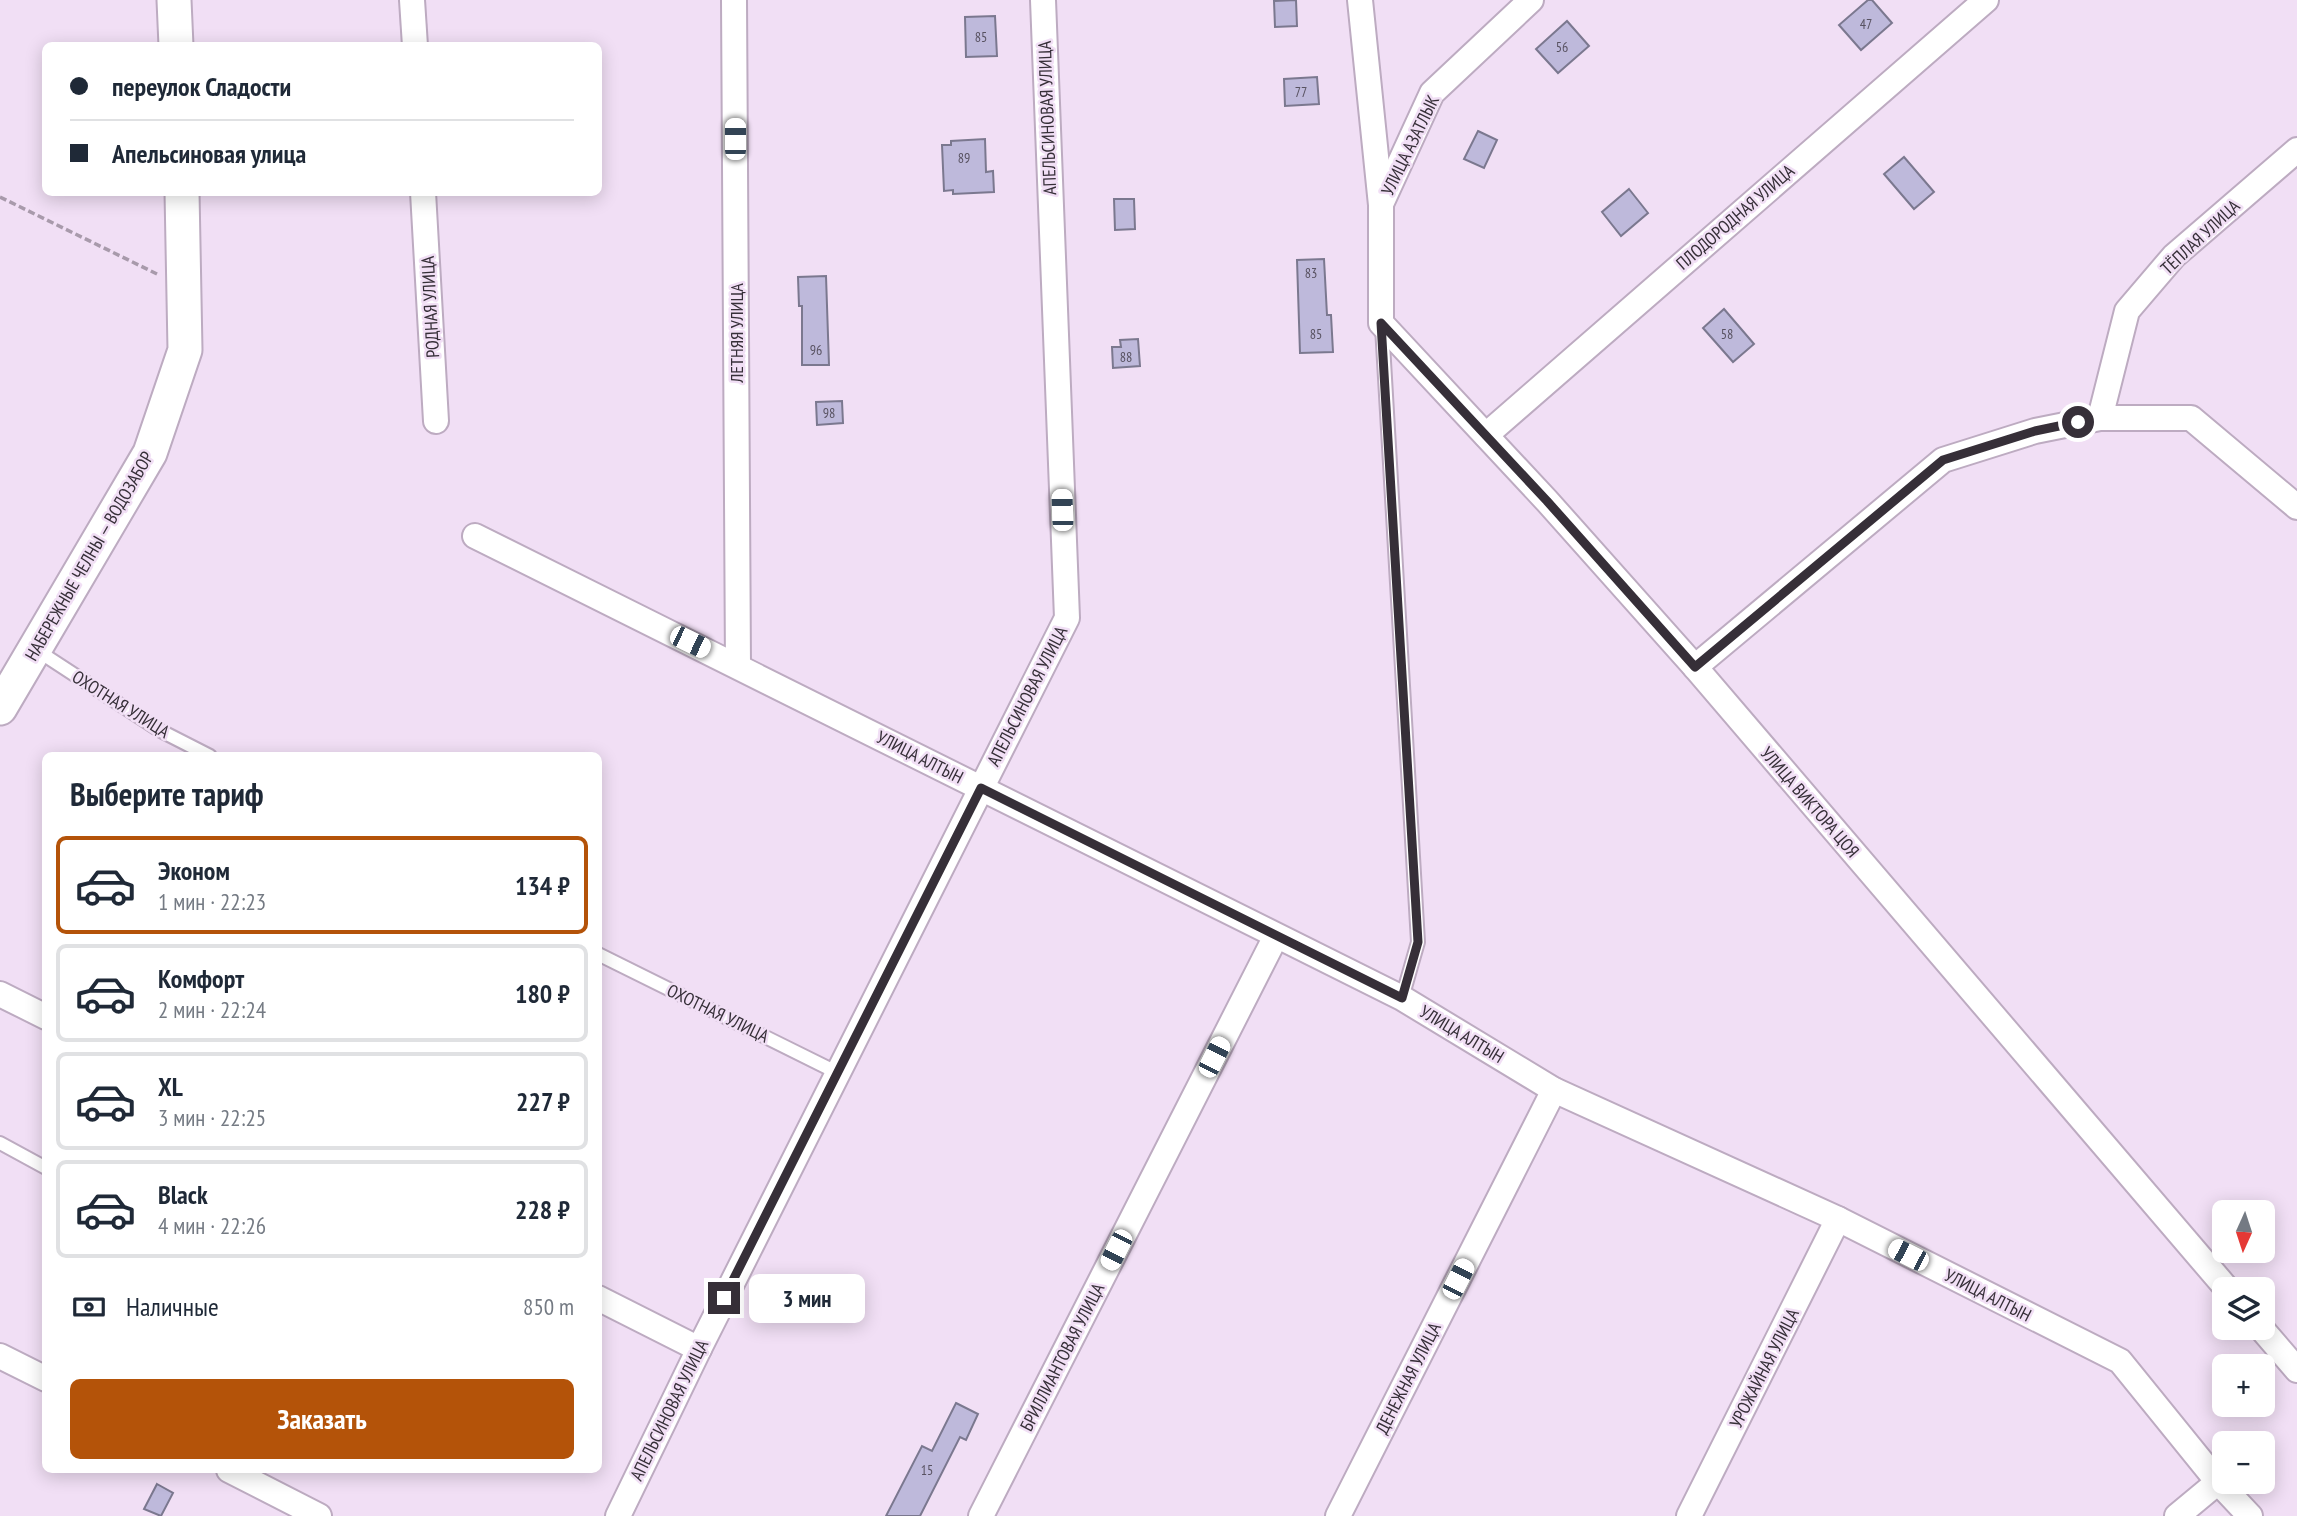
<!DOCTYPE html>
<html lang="ru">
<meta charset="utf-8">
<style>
:root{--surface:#fff;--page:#f6f6f7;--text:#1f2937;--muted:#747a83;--line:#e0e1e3;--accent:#b45309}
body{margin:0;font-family:"PT Sans Narrow",sans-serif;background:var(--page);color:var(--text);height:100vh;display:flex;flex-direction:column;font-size:26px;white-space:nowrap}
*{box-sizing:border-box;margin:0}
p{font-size:23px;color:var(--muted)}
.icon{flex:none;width:38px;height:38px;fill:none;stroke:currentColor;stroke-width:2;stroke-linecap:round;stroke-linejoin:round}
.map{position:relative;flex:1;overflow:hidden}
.panel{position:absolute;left:42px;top:752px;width:560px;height:721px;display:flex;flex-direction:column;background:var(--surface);border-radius:10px;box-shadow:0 4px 18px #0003}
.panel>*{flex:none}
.top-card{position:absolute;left:42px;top:42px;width:560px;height:154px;border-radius:10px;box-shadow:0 4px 18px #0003;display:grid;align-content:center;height:154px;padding:0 28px;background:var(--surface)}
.needle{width:46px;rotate:183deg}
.controls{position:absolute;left:2212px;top:1200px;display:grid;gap:14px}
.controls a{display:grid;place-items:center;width:63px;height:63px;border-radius:10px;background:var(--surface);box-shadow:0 4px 18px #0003;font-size:35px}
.end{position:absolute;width:32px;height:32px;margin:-16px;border:9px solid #362f38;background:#fff;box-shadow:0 0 0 4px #fff}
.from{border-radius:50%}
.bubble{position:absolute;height:49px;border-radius:10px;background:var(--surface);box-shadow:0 4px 18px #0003;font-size:23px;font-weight:700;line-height:49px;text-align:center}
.car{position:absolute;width:21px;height:42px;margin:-21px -10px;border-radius:9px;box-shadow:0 0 5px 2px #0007;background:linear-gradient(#fff 24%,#345 0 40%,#fff 0 76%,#345 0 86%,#fff 0)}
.top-card b{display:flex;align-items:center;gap:24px;height:66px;font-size:26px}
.top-card b+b{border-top:2px solid var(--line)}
.top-card i{width:18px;height:18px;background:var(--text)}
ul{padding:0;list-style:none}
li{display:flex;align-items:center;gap:21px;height:98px;margin:0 14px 10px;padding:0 14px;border:4px solid var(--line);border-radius:10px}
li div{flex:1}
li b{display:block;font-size:26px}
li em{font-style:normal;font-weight:700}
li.on{border-color:var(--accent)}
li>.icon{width:63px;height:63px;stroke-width:1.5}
h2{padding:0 28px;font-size:32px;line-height:84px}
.pay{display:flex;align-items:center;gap:18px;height:77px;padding:0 28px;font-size:26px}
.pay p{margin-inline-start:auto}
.primary-button{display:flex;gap:14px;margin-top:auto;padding:14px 28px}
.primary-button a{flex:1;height:80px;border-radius:10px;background:var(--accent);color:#fff;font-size:28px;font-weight:700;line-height:80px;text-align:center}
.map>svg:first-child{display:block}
</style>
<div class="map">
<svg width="2297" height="1516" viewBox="0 0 2297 1516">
<rect width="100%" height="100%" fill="#f1dff5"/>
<!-- building -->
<g fill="#beb9db" stroke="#7b788f" stroke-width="2">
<path d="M1296,0L1297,26L1275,27L1274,1Z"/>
<path d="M1868,0H1872L1892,23L1861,50L1839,25Z"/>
<path d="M995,16L997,56L966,57L965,17Z"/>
<path d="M1567,21L1589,46L1558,73L1536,49Z"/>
<path d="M1317,77L1319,104L1285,106L1284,79Z"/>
<path d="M1478,131L1497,140L1484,168L1464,159Z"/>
<path d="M985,139L986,172L993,171L994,192L953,194V190L944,191L942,145H951V141Z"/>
<path d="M1904,157L1934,192L1914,209L1884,174Z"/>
<path d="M1629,189L1648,213L1621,236L1602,212Z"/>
<path d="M1114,199H1134L1135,229L1115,230Z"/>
<path d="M1324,259L1327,315H1331L1333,352L1300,353L1297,260Z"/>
<path d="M826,276L829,365H802V306H799L798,277Z"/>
<path d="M1724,309L1754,344L1733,362L1703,328Z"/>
<path d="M1138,339L1140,366L1113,368L1112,347H1121L1120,340Z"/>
<path d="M842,401L843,423L817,425L816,402Z"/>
<path d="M956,1403L978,1414L966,1440L960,1437L920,1516H886L922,1446L932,1451Z"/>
<path d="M157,1484L173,1493L161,1516L144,1509Z"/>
</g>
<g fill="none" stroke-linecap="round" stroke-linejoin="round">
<defs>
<g id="service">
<path d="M1382,327L1418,942L1402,998"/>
<path d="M35,649L159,730L210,756"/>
<path d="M598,954L838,1073"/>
<path d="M0,1143L46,1168"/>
</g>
<g id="minor">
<path d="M412,0L415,46"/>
<path d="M734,0L738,666"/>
<path d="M1360,0L1381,205V323L1547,501L1695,667L2228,1290"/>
<path d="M423,192L436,421"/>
<path d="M1381,204L1432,93L1531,0"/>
<path d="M2100,418L2127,311L2174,256L2297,150"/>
<path d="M1486,435L1986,0"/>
<path d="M475,536L1402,998L1554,1090L1838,1219L2120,1361L2218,1482L2250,1516"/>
<path d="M1695,667L1943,460L2035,431L2100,418H2191L2297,507"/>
<path d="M0,994L46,1017"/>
<path d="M598,1298L699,1349"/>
<path d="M2261,1328L2297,1370"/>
<path d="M0,1356L46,1379"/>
<path d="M229,1470L319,1516"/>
<path d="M618,1516L699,1349L1067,618L1043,0"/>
<path d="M981,1516L1276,936"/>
<path d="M1338,1516L1554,1090"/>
<path d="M1689,1516L1838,1219"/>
<path d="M2177,1516L2218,1482"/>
</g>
<g id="secondary">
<path d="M174,0L176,46"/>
<path d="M0,708L150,453L185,350L182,192"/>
</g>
</defs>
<!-- service casing -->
<use href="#service" stroke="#bdabc1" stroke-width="16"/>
<!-- minor casing -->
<use href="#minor" stroke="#bdabc1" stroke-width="28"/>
<!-- secondary casing -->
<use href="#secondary" stroke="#bdabc1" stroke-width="37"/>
<!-- path -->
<path stroke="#a89aab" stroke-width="3.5" stroke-dasharray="7 3.5" stroke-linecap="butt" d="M0,197L157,274"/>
<!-- service -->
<use href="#service" stroke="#fff" stroke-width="12"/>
<!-- minor -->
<use href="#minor" stroke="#fff" stroke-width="24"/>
<!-- secondary -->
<use href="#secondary" stroke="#fff" stroke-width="33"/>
</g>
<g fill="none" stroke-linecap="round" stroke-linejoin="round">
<!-- route -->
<path stroke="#362f38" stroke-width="9" d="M724,1298L981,788L1402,998L1418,942L1381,323L1547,501L1695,667L1943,460L2035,431L2078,422"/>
</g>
<g text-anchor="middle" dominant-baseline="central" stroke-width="5" stroke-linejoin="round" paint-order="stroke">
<!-- number labels -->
<g font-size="14" fill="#585261">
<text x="1866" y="24">47</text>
<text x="981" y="37">85</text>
<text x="1562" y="47">56</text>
<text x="1301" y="92">77</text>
<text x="964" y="158">89</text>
<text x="1311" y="273">83</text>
<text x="1316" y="334">85</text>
<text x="1727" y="334">58</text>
<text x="816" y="350">96</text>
<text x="1126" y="357">88</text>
<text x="829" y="413">98</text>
<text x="927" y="1470">15</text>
</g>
<!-- street labels -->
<g font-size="18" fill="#362f38" stroke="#f1dff5">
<text transform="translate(1047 118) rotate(-92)">АПЕЛЬСИНОВАЯ УЛИЦА</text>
<text transform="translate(1410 145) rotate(-64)">УЛИЦА АЗАТЛЫК</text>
<text transform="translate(1735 217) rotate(-41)">ПЛОДОРОДНАЯ УЛИЦА</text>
<text transform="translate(2200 237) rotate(-43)">ТЁПЛАЯ УЛИЦА</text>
<text transform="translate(430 307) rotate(-93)">РОДНАЯ УЛИЦА</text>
<text transform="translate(736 333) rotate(-90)">ЛЕТНЯЯ УЛИЦА</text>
<text transform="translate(89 556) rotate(-60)">НАБЕРЕЖНЫЕ ЧЕЛНЫ — ВОДОЗАБОР</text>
<text transform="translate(1027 696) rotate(-63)">АПЕЛЬСИНОВАЯ УЛИЦА</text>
<text transform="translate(121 704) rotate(32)">ОХОТНАЯ УЛИЦА</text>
<text transform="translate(920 757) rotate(27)">УЛИЦА АЛТЫН</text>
<text transform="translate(1810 802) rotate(49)">УЛИЦА ВИКТОРА ЦОЯ</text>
<text transform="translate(718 1013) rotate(26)">ОХОТНАЯ УЛИЦА</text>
<text transform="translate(1462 1034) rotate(31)">УЛИЦА АЛТЫН</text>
<text transform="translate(1988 1295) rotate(27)">УЛИЦА АЛТЫН</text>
<text transform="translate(1062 1357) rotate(-63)">БРИЛЛИАНТОВАЯ УЛИЦА</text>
<text transform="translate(1764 1368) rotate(-63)">УРОЖАЙНАЯ УЛИЦА</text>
<text transform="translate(1408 1378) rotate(-63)">ДЕНЕЖНАЯ УЛИЦА</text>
<text transform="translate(669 1410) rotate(-64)">АПЕЛЬСИНОВАЯ УЛИЦА</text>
</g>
</g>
</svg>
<div class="controls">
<a><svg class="needle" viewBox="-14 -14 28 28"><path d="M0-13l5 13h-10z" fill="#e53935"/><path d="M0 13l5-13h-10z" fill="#747a83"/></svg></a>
<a><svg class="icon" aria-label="layers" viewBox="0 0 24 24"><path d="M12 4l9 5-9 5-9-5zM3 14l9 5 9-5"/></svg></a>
<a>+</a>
<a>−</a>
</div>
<i class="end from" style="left:2078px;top:422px"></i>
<i class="end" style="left:724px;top:1298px"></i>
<div class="bubble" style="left:749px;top:1274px;width:116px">3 мин</div>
<i class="car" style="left:735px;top:139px;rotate:0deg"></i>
<i class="car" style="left:1062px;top:510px;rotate:358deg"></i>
<i class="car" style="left:690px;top:642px;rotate:116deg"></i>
<i class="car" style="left:1214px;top:1057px;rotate:27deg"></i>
<i class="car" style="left:1116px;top:1250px;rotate:207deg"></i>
<i class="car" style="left:1908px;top:1255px;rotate:297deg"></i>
<i class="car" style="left:1458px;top:1279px;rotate:27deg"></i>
<div class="top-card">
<b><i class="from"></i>переулок Сладости</b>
<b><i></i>Апельсиновая улица</b>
</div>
<section class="panel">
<h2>Выберите тариф</h2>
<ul>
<li class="on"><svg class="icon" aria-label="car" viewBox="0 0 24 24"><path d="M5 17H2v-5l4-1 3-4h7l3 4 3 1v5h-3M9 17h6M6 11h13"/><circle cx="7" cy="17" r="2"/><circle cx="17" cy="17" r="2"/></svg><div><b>Эконом</b><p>1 мин · 22:23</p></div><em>134 ₽</em></li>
<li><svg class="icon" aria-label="car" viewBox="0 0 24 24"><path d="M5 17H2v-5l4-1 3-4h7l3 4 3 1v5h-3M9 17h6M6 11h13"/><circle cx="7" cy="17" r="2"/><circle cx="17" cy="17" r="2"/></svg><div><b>Комфорт</b><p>2 мин · 22:24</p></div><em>180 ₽</em></li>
<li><svg class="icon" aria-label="car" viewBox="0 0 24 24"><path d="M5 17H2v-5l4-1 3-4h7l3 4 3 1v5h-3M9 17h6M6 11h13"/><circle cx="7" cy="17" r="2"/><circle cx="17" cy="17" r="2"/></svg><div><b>XL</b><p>3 мин · 22:25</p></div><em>227 ₽</em></li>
<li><svg class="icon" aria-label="car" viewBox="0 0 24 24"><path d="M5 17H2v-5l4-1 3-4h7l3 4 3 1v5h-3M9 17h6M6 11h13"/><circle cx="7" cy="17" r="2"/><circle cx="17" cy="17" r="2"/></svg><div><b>Black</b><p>4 мин · 22:26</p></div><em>228 ₽</em></li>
</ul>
<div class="pay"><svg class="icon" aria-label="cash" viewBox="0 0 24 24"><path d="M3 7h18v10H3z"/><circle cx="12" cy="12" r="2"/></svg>Наличные<p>850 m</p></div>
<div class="primary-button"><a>Заказать</a></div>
</section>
</div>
